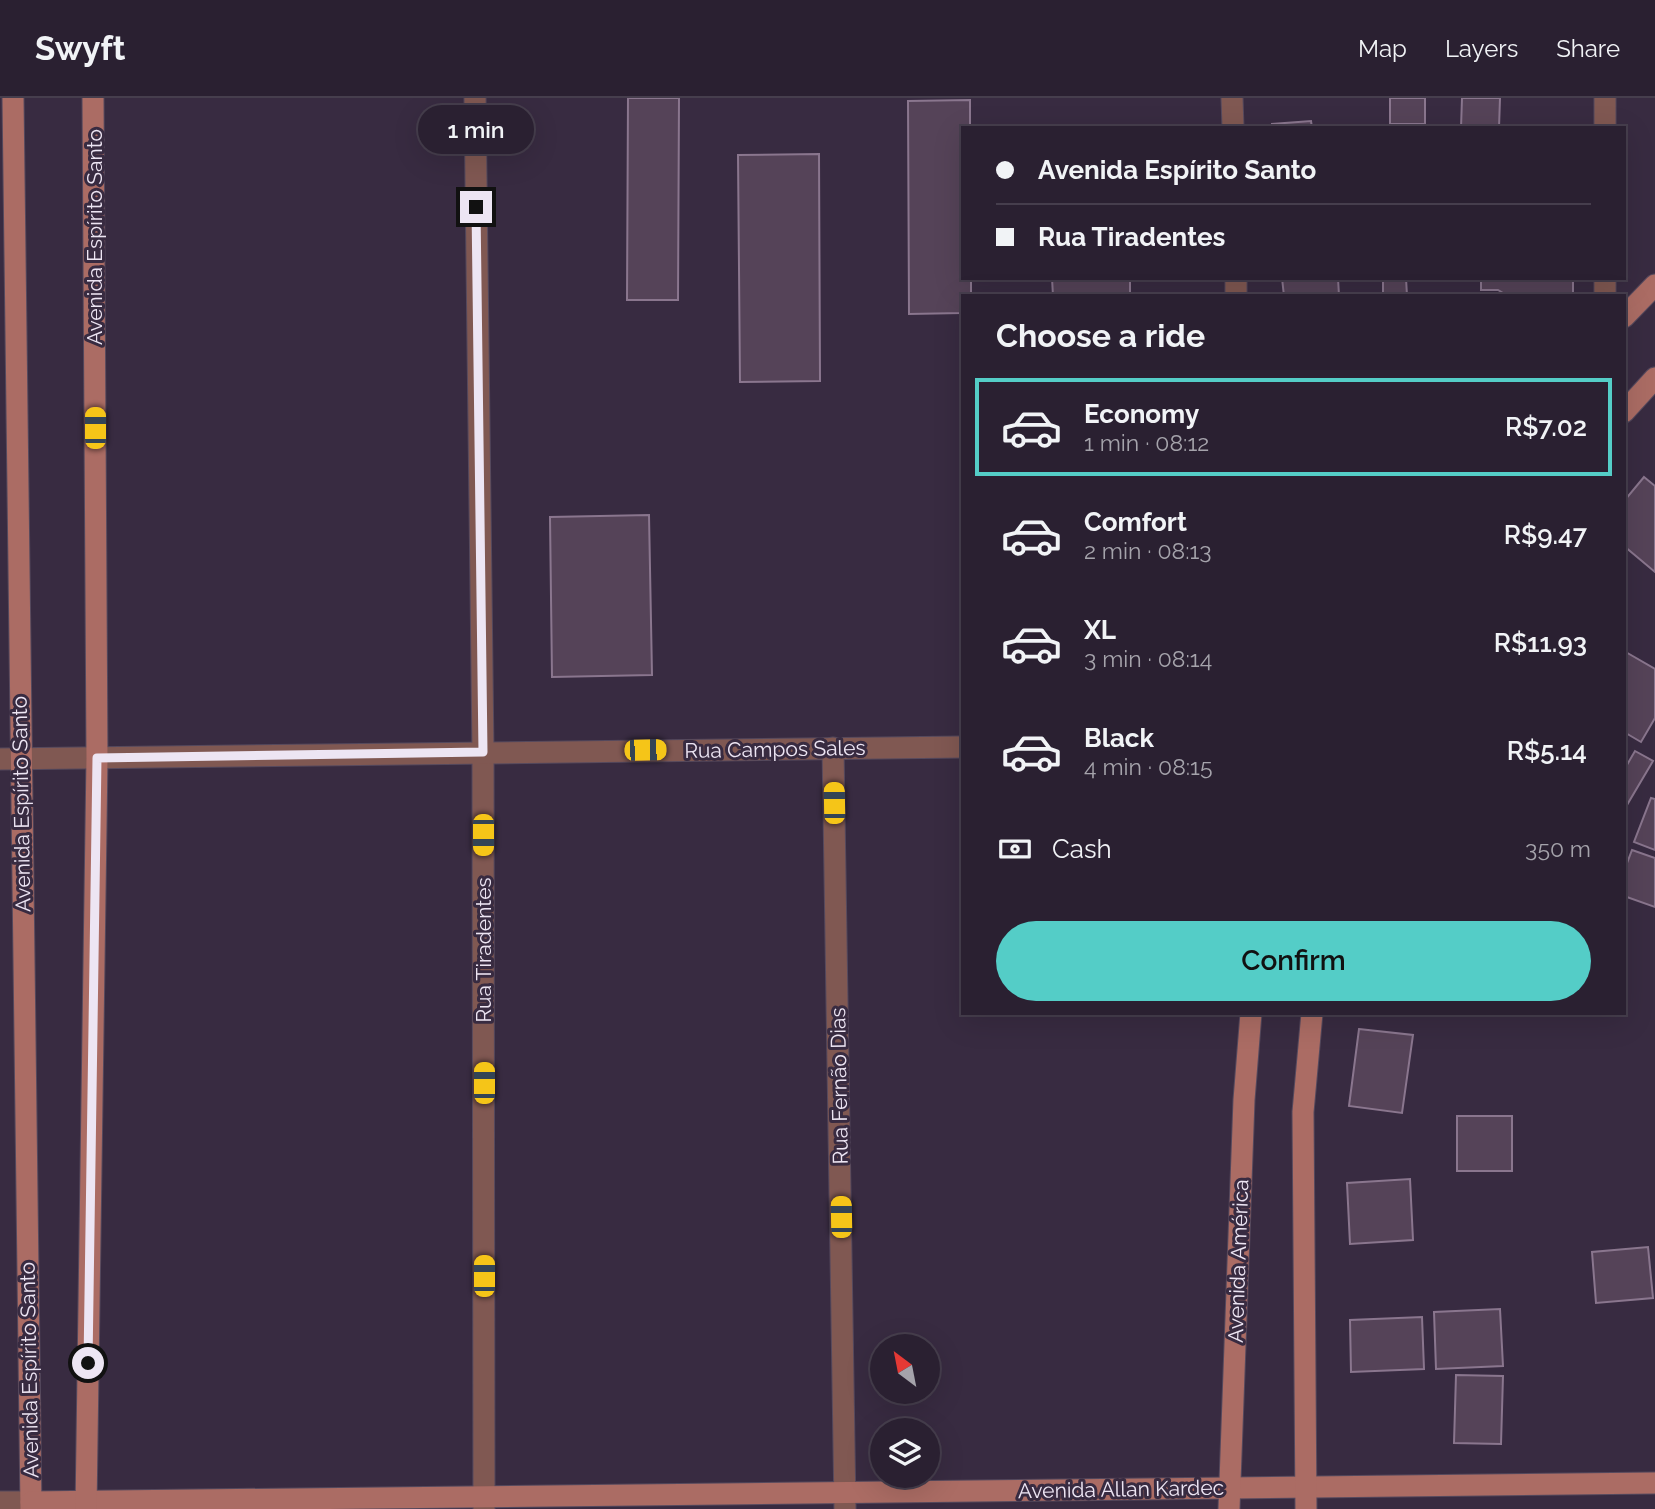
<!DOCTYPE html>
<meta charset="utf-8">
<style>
:root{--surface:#2a2031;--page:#322839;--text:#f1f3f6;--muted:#a5a3ab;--line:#463e4d;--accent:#54cdc7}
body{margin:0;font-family:Raleway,sans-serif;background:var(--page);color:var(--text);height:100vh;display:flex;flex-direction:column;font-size:26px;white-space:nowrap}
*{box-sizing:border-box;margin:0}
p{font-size:23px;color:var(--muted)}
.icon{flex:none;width:38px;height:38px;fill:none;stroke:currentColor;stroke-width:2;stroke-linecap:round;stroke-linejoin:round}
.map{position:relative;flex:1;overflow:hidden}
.details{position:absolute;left:961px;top:196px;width:665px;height:721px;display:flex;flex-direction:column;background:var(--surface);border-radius:0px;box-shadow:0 7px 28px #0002,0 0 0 2px var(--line)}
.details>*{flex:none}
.hud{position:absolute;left:961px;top:28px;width:665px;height:154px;border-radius:0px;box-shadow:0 7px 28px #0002,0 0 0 2px var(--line);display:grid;align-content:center;height:154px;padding:0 35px;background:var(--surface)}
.needle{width:46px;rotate:328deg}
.tools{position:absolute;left:870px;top:1236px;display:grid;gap:14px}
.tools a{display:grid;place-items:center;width:70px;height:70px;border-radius:50%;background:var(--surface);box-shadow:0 7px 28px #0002,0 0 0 2px var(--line);font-size:35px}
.end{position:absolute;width:32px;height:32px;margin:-16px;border:9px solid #ede5f3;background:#111;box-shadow:0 0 0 4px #111}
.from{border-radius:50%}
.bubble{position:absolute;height:49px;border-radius:24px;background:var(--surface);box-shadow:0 7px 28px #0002,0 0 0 2px var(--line);font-size:23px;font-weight:600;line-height:49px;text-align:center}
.car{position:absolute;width:21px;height:42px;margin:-21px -10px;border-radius:9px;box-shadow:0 0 5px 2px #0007;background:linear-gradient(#f5c518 24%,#345 0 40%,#f5c518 0 76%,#345 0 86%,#f5c518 0)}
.hud b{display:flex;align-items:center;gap:24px;height:66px;font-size:26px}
.hud b+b{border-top:2px solid var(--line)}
.hud i{width:18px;height:18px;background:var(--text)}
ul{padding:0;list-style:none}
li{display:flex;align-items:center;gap:21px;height:98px;margin:0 14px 10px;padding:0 21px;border:4px solid transparent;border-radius:0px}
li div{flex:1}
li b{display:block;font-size:26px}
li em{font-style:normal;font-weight:600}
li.on{border-color:var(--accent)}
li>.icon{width:63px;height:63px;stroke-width:1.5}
h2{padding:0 35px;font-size:32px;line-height:84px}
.pay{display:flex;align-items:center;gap:18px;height:77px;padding:0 35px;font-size:26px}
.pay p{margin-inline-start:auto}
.primary-button{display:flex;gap:14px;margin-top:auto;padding:14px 35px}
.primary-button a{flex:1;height:80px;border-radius:42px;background:var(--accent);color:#111;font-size:28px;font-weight:600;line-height:80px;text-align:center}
header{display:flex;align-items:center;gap:42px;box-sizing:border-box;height:98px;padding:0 35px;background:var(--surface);border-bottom:2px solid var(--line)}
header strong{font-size:33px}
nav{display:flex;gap:38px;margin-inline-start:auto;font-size:24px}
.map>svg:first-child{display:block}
</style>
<header>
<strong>Swyft</strong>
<nav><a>Map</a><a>Layers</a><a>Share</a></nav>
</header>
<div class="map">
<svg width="1655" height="1411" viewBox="0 0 1655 1411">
<rect width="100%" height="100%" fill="#382b41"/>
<!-- building -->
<g fill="#554358" stroke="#8a768e" stroke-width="2">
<path d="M628,0H679L678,202H627Z"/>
<rect x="1390" y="0" width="35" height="26"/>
<path d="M1462,0H1500L1499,30H1461Z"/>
<path d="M970,2V30H962V180H971V198H962V215L909,216L908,3Z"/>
<path d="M1311,23L1312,30H1272V26Z"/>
<path d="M819,56L820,283L740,284L738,57Z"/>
<path d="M1052,180H1130V198H1053Z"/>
<path d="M1282,180H1338L1339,198H1284Z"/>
<path d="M1383,180H1406L1407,198H1383Z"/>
<path d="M1481,180H1573V198H1508L1498,192H1481Z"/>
<path d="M1644,379L1655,388V474L1624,448V403Z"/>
<path d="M649,417L652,577L552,579L550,419Z"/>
<path d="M1624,553L1655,571V620L1641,644L1624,634Z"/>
<path d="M1635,653L1653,663L1624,712V672Z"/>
<path d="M1651,700L1655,701V752L1634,744Z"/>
<path d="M1632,752L1655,760V809L1624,798V773Z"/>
<path d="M1359,931L1413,937L1402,1015L1349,1008Z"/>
<rect x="1457" y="1018" width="55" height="55"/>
<path d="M1410,1081L1413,1142L1350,1146L1347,1085Z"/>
<path d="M1648,1149L1653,1200L1596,1205L1592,1154Z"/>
<path d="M1500,1211L1503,1268L1436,1271L1434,1214Z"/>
<path d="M1422,1219L1424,1271L1351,1274L1350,1222Z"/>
<path d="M1456,1277L1503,1278L1501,1346L1454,1345Z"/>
</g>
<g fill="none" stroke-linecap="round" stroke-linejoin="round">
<defs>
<g id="street">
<path d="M475,0L483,654L484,1411"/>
<path d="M1232,0L1233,30"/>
<path d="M1605,30V0"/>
<path d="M1236,180V198"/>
<path d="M1605,198V180"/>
<path d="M833,650L845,1411"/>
<path d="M0,661L962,649"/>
<path d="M0,1404H31"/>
</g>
<g id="secondary">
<path d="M13,0L31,1411"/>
<path d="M1624,219L1655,187"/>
<path d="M1624,314L1655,280"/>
<path d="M31,1404L1655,1385"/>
<path d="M86,1411L97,660L93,0"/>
<path d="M1229,1411L1244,1002L1251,915"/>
<path d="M1306,1411L1303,1014L1312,915"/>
</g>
</defs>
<!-- street casing -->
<use href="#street" stroke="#55495d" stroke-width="23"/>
<!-- secondary casing -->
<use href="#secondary" stroke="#55495d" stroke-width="23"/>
<!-- street -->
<use href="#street" stroke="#805852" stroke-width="21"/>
<!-- secondary -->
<use href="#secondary" stroke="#ab6c64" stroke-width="21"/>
</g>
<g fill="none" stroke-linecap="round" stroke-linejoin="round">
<!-- route -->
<path stroke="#ede5f3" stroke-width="9" d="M88,1265L97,660L483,654L476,109"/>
</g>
<g text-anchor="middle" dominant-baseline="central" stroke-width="6" stroke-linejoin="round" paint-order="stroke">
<!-- street labels -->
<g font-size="21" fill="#ede5f3" stroke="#382b41">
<text transform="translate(94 139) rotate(-90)">Avenida Espírito Santo</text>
<text transform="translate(775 651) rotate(-1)">Rua Campos Sales</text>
<text transform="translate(21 706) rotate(-91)">Avenida Espírito Santo</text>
<text transform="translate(483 852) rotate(-90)">Rua Tiradentes</text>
<text transform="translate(839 988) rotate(-91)">Rua Fernão Dias</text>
<text transform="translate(1238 1163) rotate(-88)">Avenida América</text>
<text transform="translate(29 1272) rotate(-91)">Avenida Espírito Santo</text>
<text transform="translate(1121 1391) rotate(-1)">Avenida Allan Kardec</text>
</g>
</g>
</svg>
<div class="tools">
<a><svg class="needle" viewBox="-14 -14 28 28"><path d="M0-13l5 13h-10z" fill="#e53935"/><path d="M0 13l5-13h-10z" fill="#a5a3ab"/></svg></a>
<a><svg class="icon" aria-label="layers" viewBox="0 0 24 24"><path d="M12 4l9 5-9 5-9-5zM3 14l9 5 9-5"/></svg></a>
</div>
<i class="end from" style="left:88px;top:1265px"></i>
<i class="end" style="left:476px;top:109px"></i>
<div class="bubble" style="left:418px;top:7px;width:116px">1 min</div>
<i class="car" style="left:95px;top:330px;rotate:0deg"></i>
<i class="car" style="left:645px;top:652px;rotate:89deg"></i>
<i class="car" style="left:834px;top:705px;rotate:359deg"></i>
<i class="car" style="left:483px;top:737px;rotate:180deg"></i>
<i class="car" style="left:484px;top:985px;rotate:0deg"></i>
<i class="car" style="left:841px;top:1119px;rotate:359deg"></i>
<i class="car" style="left:484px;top:1178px;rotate:0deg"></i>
<div class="hud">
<b><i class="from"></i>Avenida Espírito Santo</b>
<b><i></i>Rua Tiradentes</b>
</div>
<section class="details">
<h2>Choose a ride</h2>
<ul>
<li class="on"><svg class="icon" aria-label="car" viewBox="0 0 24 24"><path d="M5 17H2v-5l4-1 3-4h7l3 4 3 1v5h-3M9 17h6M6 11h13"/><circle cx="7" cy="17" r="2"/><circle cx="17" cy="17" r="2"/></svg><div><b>Economy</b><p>1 min · 08:12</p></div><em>R$7.02</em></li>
<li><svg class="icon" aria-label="car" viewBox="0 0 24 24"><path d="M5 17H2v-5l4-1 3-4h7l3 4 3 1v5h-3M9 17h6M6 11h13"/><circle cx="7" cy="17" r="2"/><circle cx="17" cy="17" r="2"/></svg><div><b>Comfort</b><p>2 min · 08:13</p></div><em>R$9.47</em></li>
<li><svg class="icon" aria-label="car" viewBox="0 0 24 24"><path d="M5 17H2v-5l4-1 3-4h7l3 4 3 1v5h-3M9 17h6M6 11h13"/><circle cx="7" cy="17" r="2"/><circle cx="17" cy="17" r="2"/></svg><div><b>XL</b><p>3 min · 08:14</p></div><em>R$11.93</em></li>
<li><svg class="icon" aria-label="car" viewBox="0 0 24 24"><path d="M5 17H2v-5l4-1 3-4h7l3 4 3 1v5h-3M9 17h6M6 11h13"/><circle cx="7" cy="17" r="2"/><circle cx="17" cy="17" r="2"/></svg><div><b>Black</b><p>4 min · 08:15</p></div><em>R$5.14</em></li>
</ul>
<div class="pay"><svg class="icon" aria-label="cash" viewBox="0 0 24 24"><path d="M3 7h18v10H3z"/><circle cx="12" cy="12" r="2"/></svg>Cash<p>350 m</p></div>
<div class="primary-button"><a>Confirm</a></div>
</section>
</div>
